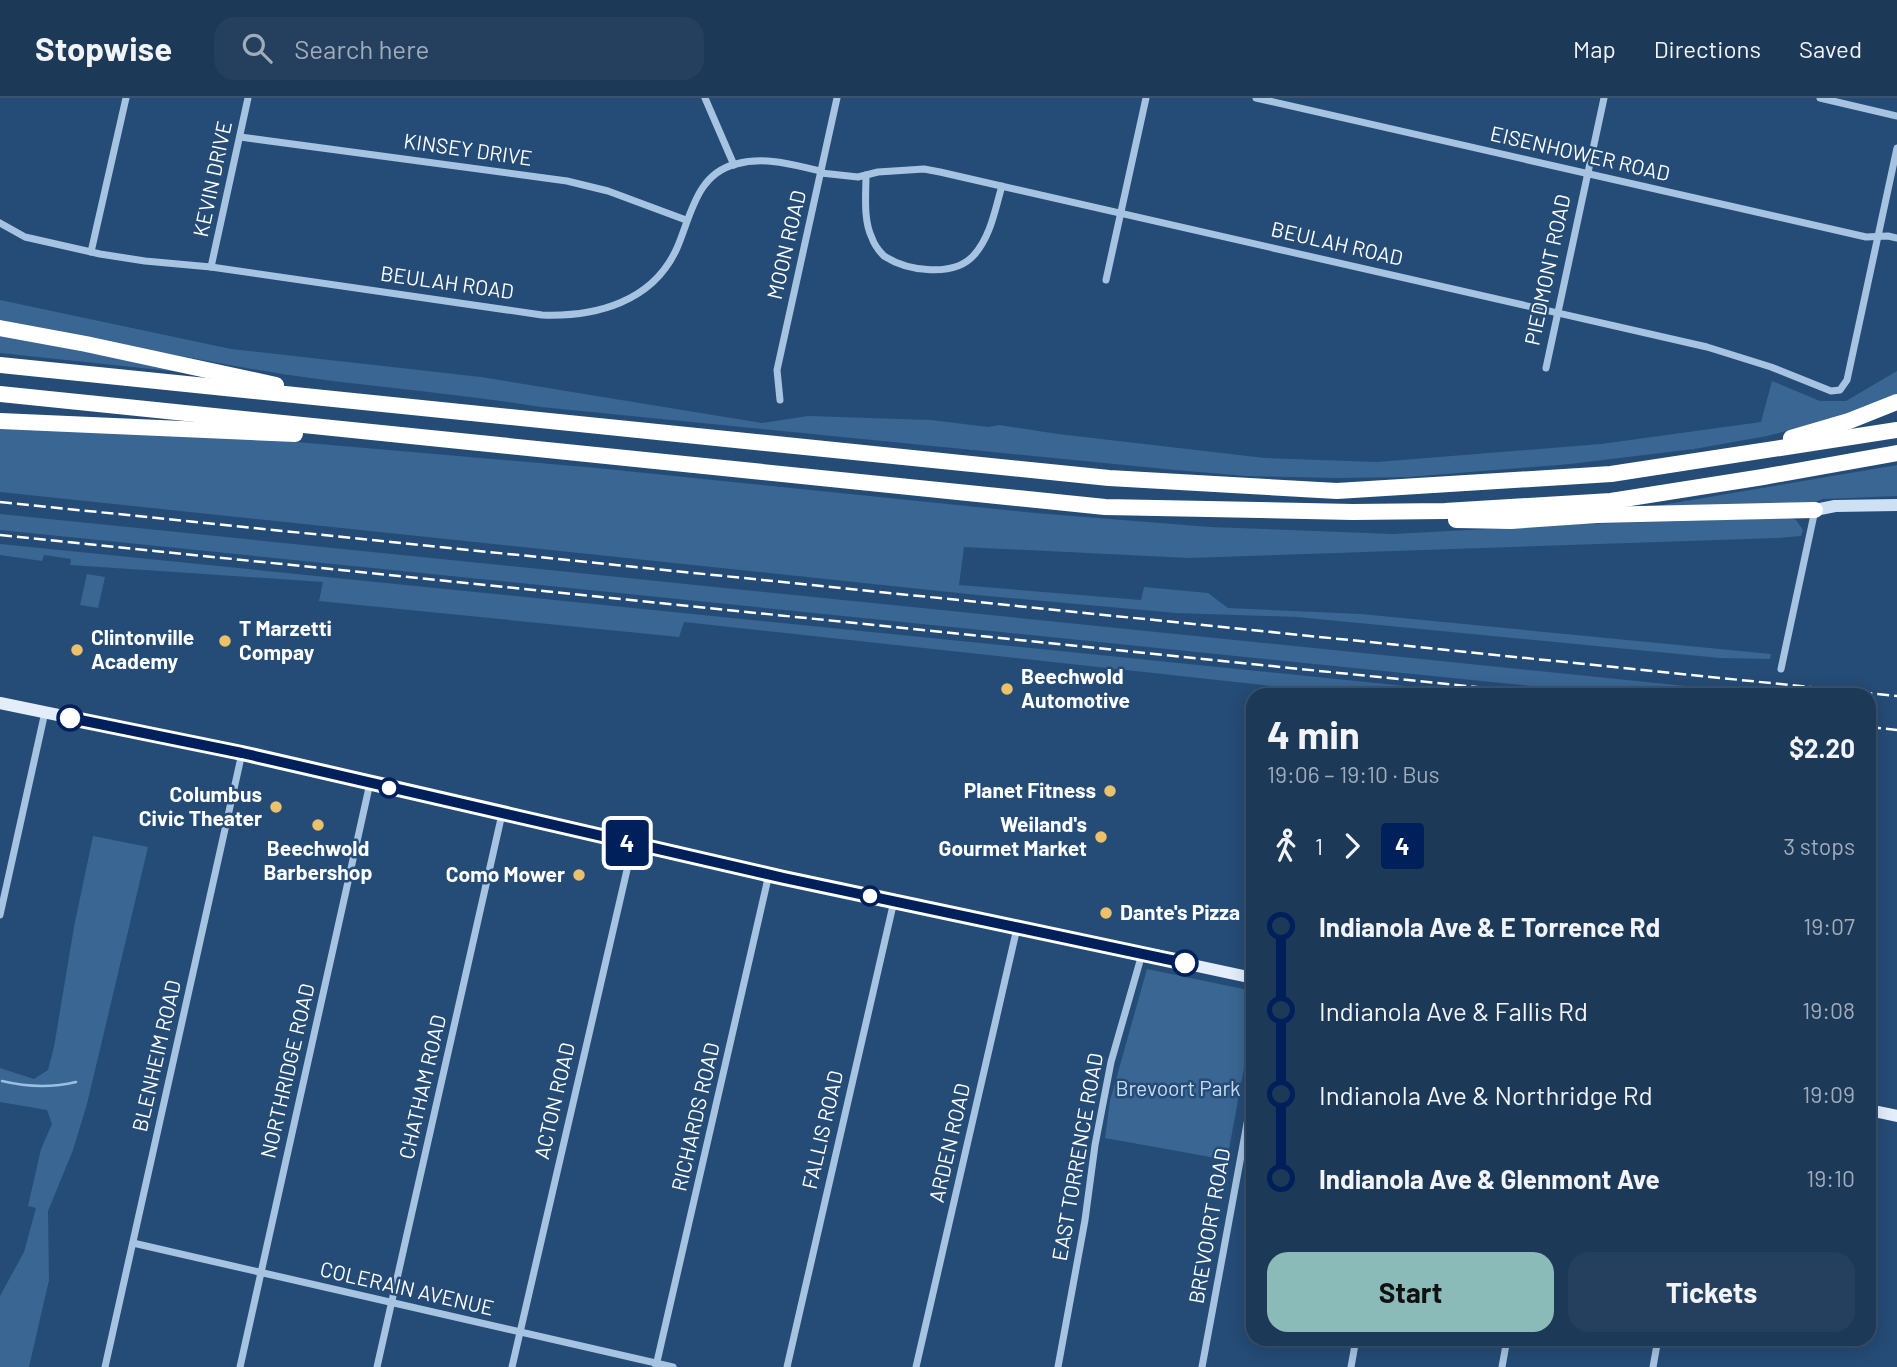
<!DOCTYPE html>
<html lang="en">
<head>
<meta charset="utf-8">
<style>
  body { margin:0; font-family:Barlow,sans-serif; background:#25405e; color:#f1f3f6; height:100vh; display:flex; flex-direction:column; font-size:26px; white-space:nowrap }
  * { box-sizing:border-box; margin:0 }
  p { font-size:23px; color:#a0acba }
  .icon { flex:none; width:38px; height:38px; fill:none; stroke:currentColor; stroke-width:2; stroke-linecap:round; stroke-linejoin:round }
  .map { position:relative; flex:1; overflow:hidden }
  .side { position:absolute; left:1246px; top:590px; width:630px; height:658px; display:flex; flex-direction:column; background:#1c3958; border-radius:21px; box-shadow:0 4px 18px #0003,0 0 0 2px #3a536e }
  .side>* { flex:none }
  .badge { padding:0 14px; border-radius:5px; font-size:24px; line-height:46px }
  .map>.badge { position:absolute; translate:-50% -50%; box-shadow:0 0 0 4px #fff }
  .legs { display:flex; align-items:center; gap:10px; height:77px; padding:0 21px; font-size:23px }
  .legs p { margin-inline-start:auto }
  .overview { display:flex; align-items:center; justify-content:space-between; height:119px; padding:0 21px }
  h1 { font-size:38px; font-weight:700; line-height:52px }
  .action { display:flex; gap:14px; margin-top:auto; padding:14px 21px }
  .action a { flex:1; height:80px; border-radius:21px; background:#8bbbb9; color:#111; font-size:28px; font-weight:700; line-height:80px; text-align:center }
  .action a+a { background:#25405e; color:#f1f3f6 }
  ul { padding:0 21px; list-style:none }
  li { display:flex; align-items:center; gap:24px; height:84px; font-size:26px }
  li i { display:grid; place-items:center; width:10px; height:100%; margin:0 9px; background:currentColor }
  li i::after { content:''; width:18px; height:18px; margin:-9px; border:5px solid; border-radius:50%; background:#1c3958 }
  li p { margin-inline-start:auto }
  li:first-child i { background:linear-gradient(#0000 50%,currentColor 0) }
  li:last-child i { background:linear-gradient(currentColor 50%,#0000 0) }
  header { display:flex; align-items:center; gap:42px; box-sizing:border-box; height:98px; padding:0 35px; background:#1c3958; border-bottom:2px solid #3a536e }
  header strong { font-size:33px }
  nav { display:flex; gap:38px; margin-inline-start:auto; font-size:24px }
  .search { width:490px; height:63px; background:#25405e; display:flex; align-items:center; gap:18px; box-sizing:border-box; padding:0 24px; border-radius:21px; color:#a0acba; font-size:26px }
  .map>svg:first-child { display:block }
</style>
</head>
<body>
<header>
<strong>Stopwise</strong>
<div class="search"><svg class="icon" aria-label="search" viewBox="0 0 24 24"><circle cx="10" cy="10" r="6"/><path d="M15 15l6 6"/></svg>Search here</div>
<nav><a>Map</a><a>Directions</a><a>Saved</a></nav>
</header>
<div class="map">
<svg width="1897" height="1269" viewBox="0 0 1897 1269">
  <rect width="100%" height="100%" fill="#254c76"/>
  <g fill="#396693">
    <path d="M0 202 231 251 481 279 762 325 808 318 931 322 988 329 999 327 1058 336 1265 360 1377 364 1601 346 1761 324 1772 283 1820 303H1846L1897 273V297L1830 322 1767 338 1694 351 1570 366 1408 379 1336 380 1246 378 1175 372 541 309C455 295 368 289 282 276 188 261 94 240 0 222Z"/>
    <path d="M0 236 43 243 189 275 0 255Z"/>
    <path d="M0 331 177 335 273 342 597 370 1035 415 1210 429 1393 436 1581 426 1790 420 1796 422 1803 432 1801 438 1777 440 1189 460 964 449 959 487 1141 502 1144 489 1208 495 1228 510 1361 516 1771 556 1770 561 1720 560 1297 519 1176 515 977 497 0 394Z"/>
    <path d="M1897 367V398L1823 401 1813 405 1656 408Z"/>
    <path d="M0 416 1774 597H1619L0 432Z"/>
    <path d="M0 446 1495 597H1356L684 524 679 539 319 503 323 484 70 467 71 461 44 457 42 463 0 457Z"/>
    <path d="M87 476 105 479 98 510 80 507Z"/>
    <path d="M93 738 148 749 87 1006 73 1052 48 1113 49 1182 29 1269H0V1198L24 1154 36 1110 28 1108 41 1051 52 1026 47 1012 0 1004V970L34 981 48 972 54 949 74 829Z"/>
    <path d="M1147 871 1253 893V921L1227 1062 1105 1040 1110 1003Z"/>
  </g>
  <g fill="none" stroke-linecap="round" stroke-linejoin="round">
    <path stroke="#9abfe3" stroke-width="2.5" d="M2 983C27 989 51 990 76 984"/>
    <g stroke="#a6c4e2" stroke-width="7">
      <path d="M705 0 734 67"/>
      <path d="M1256 0 1866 139 1888 138 1897 140"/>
      <path d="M1820 0 1897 18"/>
      <path d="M240 39 567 83 608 93 686 122"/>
      <path d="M821 75 858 79 878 74 924 71 940 74 1707 249 1771 269 1831 293 1840 292 1847 282 1897 50"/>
      <path d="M866 77C866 96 863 122 872 140 874 146 880 154 884 158 907 173 954 180 974 157 991 138 995 111 1002 88"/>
      <path d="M0 125 25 139 100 156 145 163 211 169 542 217C596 219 653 204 677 150 691 118 696 76 736 66 766 58 793 67 821 73"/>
      <path d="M91 154 126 0"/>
      <path d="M211 169 248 0"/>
      <path d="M1106 182 1146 0"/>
      <path d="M1546 270 1604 0"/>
      <path d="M780 302 777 272 837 0"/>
      <path d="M1781 571 1815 412"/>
      <path d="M0 817 45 614"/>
      <path d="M133 1145 673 1269"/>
      <path d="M656 1268 769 776"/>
      <path d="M105 1269 242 655"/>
      <path d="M240 1269 370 685"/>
      <path d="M377 1269 502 716"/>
      <path d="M512 1269 633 746"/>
      <path d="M787 1269 894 803"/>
      <path d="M916 1269 1017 830"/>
      <path d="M1058 1269 1085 1122 1095 1047 1111 964 1142 856"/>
      <path d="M1202 1269 1253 993"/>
      <path d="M1351 1269 1356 1241"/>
      <path d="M1502 1269 1507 1241"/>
      <path d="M1653 1269 1658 1241"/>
    </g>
    <path stroke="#cee0f3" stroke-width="12" d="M1815 412 1835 408 1897 407"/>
    <g stroke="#e4eefb" stroke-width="12">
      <path d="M0 605 242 655 769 776 1253 880"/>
      <path d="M1869 1012 1897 1018"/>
    </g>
    <g stroke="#fff" stroke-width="16">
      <path d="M0 230 86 246 276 287"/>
      <path d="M0 267 1109 380 1337 393 1611 376 1897 332"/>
      <path d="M0 296 1105 409 1353 414 1445 413 1611 403 1763 379 1897 355"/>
      <path d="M0 323 295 336"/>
      <path d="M1791 340 1849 323 1897 304"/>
      <path d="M1456 422 1511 423 1597 417 1815 412"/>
    </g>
    <g stroke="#fff" stroke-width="2.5" stroke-dasharray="12 5" stroke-linecap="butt">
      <path d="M0 404 1897 598"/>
      <path d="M0 437 1553 597"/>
      <path d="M1869 629 1897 632"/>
    </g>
  </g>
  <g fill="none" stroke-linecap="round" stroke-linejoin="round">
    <defs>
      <path id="line-1" d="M70 620 242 655 784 780 1185 865"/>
    </defs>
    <use href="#line-1" stroke="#fff" stroke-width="16"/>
    <use href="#line-1" stroke="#00205b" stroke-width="10"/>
  </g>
  <g fill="#ebc16b" stroke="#254c76" stroke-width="2.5">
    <circle cx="225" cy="543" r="7"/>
    <circle cx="77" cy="552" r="7"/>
    <circle cx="1007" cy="591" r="7"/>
    <circle cx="1110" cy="693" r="7"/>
    <circle cx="276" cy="709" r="7"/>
    <circle cx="318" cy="727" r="7"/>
    <circle cx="1101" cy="739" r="7"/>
    <circle cx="579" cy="777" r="7"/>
    <circle cx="1106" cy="815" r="7"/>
  </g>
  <g fill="#fff" stroke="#00205b" stroke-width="3.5">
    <circle cx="70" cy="620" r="12"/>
    <circle cx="389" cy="690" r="9"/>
    <circle cx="870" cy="798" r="9"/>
    <circle cx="1185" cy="865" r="12"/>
  </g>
  <g text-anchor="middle" stroke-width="5" stroke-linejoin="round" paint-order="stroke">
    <g font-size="21" fill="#fff" stroke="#254c76">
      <text transform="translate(468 52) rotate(8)" y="7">KINSEY DRIVE</text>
      <text transform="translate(1580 56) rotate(13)" y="7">EISENHOWER ROAD</text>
      <text transform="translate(213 81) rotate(-78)" y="7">KEVIN DRIVE</text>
      <text transform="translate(1337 146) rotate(13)" y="7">BEULAH ROAD</text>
      <text transform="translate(787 147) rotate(-77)" y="7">MOON ROAD</text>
      <text transform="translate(1548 172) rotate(-78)" y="7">PIEDMONT ROAD</text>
      <text transform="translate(447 185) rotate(8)" y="7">BEULAH ROAD</text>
      <text transform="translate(157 958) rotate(-77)" y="7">BLENHEIM ROAD</text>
      <text transform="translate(288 973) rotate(-77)" y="7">NORTHRIDGE ROAD</text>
      <text transform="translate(423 989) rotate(-77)" y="7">CHATHAM ROAD</text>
      <text transform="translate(555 1003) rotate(-77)" y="7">ACTON ROAD</text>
      <text transform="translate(696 1019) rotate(-77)" y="7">RICHARDS ROAD</text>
      <text transform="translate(823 1032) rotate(-77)" y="7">FALLIS ROAD</text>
      <text transform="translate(950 1045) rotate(-77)" y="7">ARDEN ROAD</text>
      <text transform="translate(1078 1059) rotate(-80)" y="7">EAST TORRENCE ROAD</text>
      <text transform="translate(1210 1128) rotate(-80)" y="7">BREVOORT ROAD</text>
      <text transform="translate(407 1191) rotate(13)" y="7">COLERAIN AVENUE</text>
    </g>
    <g font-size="21" font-weight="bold" fill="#fff" stroke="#254c76" text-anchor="start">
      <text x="239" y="538">T Marzetti<tspan x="239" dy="24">Compay</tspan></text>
      <text x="91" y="547">Clintonville<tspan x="91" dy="24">Academy</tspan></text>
      <text x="1021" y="586">Beechwold<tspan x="1021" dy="24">Automotive</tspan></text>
      <text x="1096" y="700" text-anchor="end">Planet Fitness</text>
      <text x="262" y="704" text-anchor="end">Columbus<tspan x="262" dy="24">Civic Theater</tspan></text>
      <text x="1087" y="734" text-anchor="end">Weiland's<tspan x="1087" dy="24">Gourmet Market</tspan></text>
      <text x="318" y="758" text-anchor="middle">Beechwold<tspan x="318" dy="24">Barbershop</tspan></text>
      <text x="565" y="784" text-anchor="end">Como Mower</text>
      <text x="1120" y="822">Dante's Pizza</text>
    </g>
    <g font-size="21" fill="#c8ddf2" stroke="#254c76">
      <text x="1178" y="998">Brevoort Park</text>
    </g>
  </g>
</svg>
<b class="badge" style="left:627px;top:745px;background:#00205b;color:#fff">4</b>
<section class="side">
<div class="overview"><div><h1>4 min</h1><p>19:06 – 19:10 · Bus</p></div><b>$2.20</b></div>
<div class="legs"><svg class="icon" aria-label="walk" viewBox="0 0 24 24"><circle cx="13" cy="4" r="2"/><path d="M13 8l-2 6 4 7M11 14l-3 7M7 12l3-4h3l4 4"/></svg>1<svg class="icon" aria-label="forward" viewBox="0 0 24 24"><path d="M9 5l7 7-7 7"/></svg><b class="badge" style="background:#00205b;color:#fff">4</b><p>3 stops</p></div>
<ul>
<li><i style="color:#00205b"></i><b>Indianola Ave &amp; E Torrence Rd</b><p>19:07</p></li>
<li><i style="color:#00205b"></i><span>Indianola Ave &amp; Fallis Rd</span><p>19:08</p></li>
<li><i style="color:#00205b"></i><span>Indianola Ave &amp; Northridge Rd</span><p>19:09</p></li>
<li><i style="color:#00205b"></i><b>Indianola Ave &amp; Glenmont Ave</b><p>19:10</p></li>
</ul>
<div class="action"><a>Start</a><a>Tickets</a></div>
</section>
</div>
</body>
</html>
